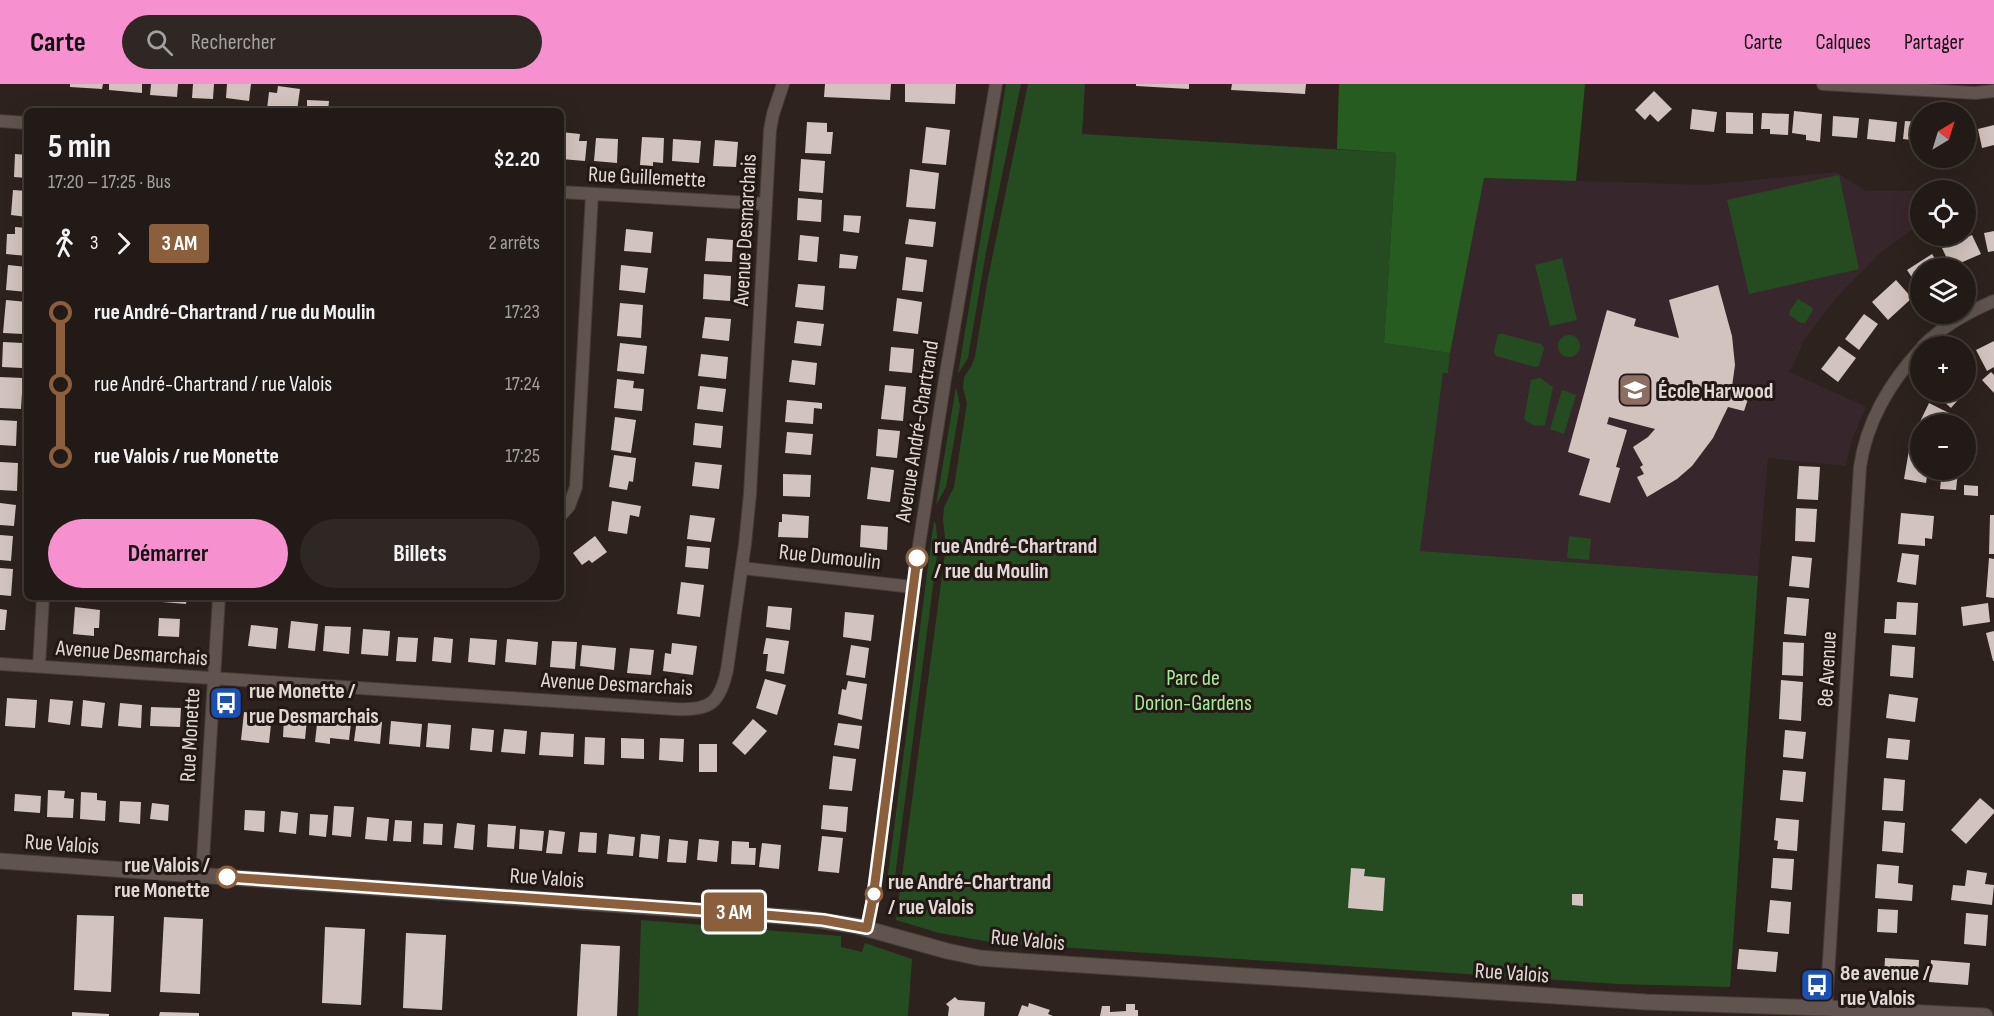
<!DOCTYPE html>
<html lang="fr">
<head>
<meta charset="utf-8">
<style>
  body { margin:0; font-family:"Sofia Sans Condensed",sans-serif; background:#2e2723; color:#f1f3f6; height:100vh; display:flex; flex-direction:column; font-size:22px; white-space:nowrap }
  * { box-sizing:border-box; margin:0 }
  p { font-size:20px; color:#a2a1a1 }
  .icon { flex:none; width:33px; height:33px; fill:none; stroke:currentColor; stroke-width:2; stroke-linecap:round; stroke-linejoin:round }
  .map { position:relative; flex:1; overflow:hidden }
  .sheet { position:absolute; left:24px; top:24px; width:540px; height:492px; display:flex; flex-direction:column; background:#221a16; border-radius:9px; box-shadow:0 6px 24px #0002,0 0 0 2px #3f3835 }
  .sheet>* { flex:none }
  .badge { padding:0 12px; border-radius:4px; font-size:21px; line-height:39px }
  .needle { width:39px; rotate:38deg }
  .controls { position:absolute; left:1910px; top:18px; display:grid; gap:12px }
  .controls a { display:grid; place-items:center; width:66px; height:66px; border-radius:50%; background:#221a16; box-shadow:0 6px 24px #0002,0 0 0 2px #3f3835; font-size:30px }
  .map>.badge { position:absolute; translate:-50% -50%; box-shadow:0 0 0 3px #fff }
  .legs { display:flex; align-items:center; gap:9px; height:66px; padding:0 24px; font-size:20px }
  .legs p { margin-inline-start:auto }
  .overview { display:flex; align-items:center; justify-content:space-between; height:102px; padding:0 24px }
  h1 { font-size:33px; font-weight:700; line-height:45px }
  .action { display:flex; gap:12px; margin-top:auto; padding:12px 24px }
  .action a { flex:1; height:69px; border-radius:36px; background:#f790ce; color:#111; font-size:24px; font-weight:700; line-height:69px; text-align:center }
  .action a+a { background:#2e2723; color:#f1f3f6 }
  ul { padding:0 24px; list-style:none }
  li { display:flex; align-items:center; gap:21px; height:72px; font-size:22px }
  li i { display:grid; place-items:center; width:9px; height:100%; margin:0 8px; background:currentColor }
  li i::after { content:''; width:15px; height:15px; margin:-8px; border:4px solid; border-radius:50%; background:#221a16 }
  li p { margin-inline-start:auto }
  li:first-child i { background:linear-gradient(#0000 50%,currentColor 0) }
  li:last-child i { background:linear-gradient(currentColor 50%,#0000 0) }
  header { display:flex; align-items:center; gap:36px; box-sizing:border-box; height:84px; padding:0 30px; background:#f790ce; color:#111 }
  header strong { font-size:28px }
  nav { display:flex; gap:33px; margin-inline-start:auto; font-size:21px }
  .search { width:420px; height:54px; background:#2e2723; display:flex; align-items:center; gap:15px; box-sizing:border-box; padding:0 21px; border-radius:33px; color:#a2a1a1; font-size:22px }
  .map>svg:first-child { display:block }
</style>
</head>
<body>
<header>
<strong>Carte</strong>
<div class="search"><svg class="icon" aria-label="search" viewBox="0 0 24 24"><circle cx="10" cy="10" r="6"/><path d="M15 15l6 6"/></svg>Rechercher</div>
<nav><a>Carte</a><a>Calques</a><a>Partager</a></nav>
</header>
<div class="map">
<svg width="1994" height="932" viewBox="0 0 1994 932">
  <rect width="100%" height="100%" fill="#2d221d"/>
  <path fill="#38262d" d="M1836 88 1866 107H1920V140L1879 170 1837 213 1804 256 1790 288 1866 323 1852 356 1846 382 1768 374 1758 492 1420 467 1443 289H1448L1450 269 1484 94 1704 101Z"/>
  <g fill="#254c21">
    <path d="M1006 0H1021L986 168 968 274 958 290Z"/>
    <path d="M1028 0H1085L1082 50 1396 69 1384 259 1450 269 1448 289H1443L1420 467 1758 492 1730 903 1618 900 996 859 939 849 896 836 946 462 943 436 944 423 954 403 967 319 963 304 964 293 972 281 975 272 988 194Z"/>
    <path d="M1839 91 1859 185 1749 210 1727 116Z"/>
    <path d="M1562 174 1577 236 1550 242 1535 181Z"/>
    <path d="M1798 215 1813 224 1812 228 1805 239H1801L1789 231 1790 226Z"/>
    <path d="M1498 250H1503L1541 260 1544 264 1539 282 1535 283 1496 272 1494 267Z"/>
    <circle cx="1569" cy="262" r="11"/>
    <path d="M1540 294 1553 303 1545 341C1536 343 1531 341 1524 335L1531 296Z"/>
    <path d="M956 303 960 322 946 403 936 421Z"/>
    <path d="M1562 306 1576 311 1564 350 1550 345Z"/>
    <path d="M934 436 936 441 938 464 893 808 886 806Z"/>
    <path d="M1569 452 1591 455 1589 476 1567 474Z"/>
    <path d="M641 836 841 852V863L862 868 865 859 912 875 908 932H638Z"/>
  </g>
  <path fill="#275c21" d="M1339 0H1585L1576 97 1484 94 1450 269 1384 259 1396 69 1337 65Z"/>
  <g fill="#d3c3be">
    <path d="M70 0H103L102 5 70 3Z"/>
    <path d="M109 0H142V9L109 6Z"/>
    <path d="M151 0H178L177 13 150 11Z"/>
    <path d="M193 0H214L213 15 192 14Z"/>
    <path d="M227 0H251L249 17 226 14Z"/>
    <path d="M825 0H891L890 16 824 13Z"/>
    <path d="M905 0H956L955 20 905 18Z"/>
    <path d="M1136 0H1189V5L1136 2Z"/>
    <path d="M1232 0H1306L1305 10 1231 6Z"/>
    <path d="M278 2 300 5 297 27 267 25 269 8 277 9Z"/>
    <path d="M1654 7 1672 25 1658 38 1650 30 1645 36 1635 26Z"/>
    <path d="M307 16 329 17 328 27H307Z"/>
    <path d="M1692 25 1717 28 1714 48 1690 45Z"/>
    <path d="M1794 27 1822 30 1820 58 1806 56V51L1792 49Z"/>
    <path d="M1726 28 1753 29V50L1726 49Z"/>
    <path d="M1762 29 1789 30 1788 51 1770 50V45H1761Z"/>
    <path d="M1833 32 1859 34 1857 54 1832 52Z"/>
    <path d="M1869 35 1897 38 1895 58 1867 55Z"/>
    <path d="M1905 37 1920 38V57L1903 55Z"/>
    <path d="M807 38 827 39V48H833L831 70 805 69Z"/>
    <path d="M1994 41V61L1982 64 1978 45Z"/>
    <path d="M926 43 950 46 946 81 922 79Z"/>
    <path d="M561 48 580 50 579 57H587L585 77 561 75Z"/>
    <path d="M642 53 664 54 663 79 653 78V82L640 81Z"/>
    <path d="M596 54 618 55 617 79 594 77Z"/>
    <path d="M673 55 701 57 699 79 672 77Z"/>
    <path d="M715 56 738 58 736 83 713 82Z"/>
    <path d="M15 70 27 71V94L14 93Z"/>
    <path d="M801 75 825 77 823 109 799 107Z"/>
    <path d="M910 85 939 89 935 125 906 123Z"/>
    <path d="M13 106 27 107V133L11 131Z"/>
    <path d="M798 114 822 116 821 138 797 136Z"/>
    <path d="M844 131 861 132 859 149 843 147Z"/>
    <path d="M909 135 936 138 933 163 905 160Z"/>
    <path d="M15 143 27 144V172L6 170 7 150H15Z"/>
    <path d="M626 145 653 148 651 169 624 167Z"/>
    <path d="M1994 147V167L1988 168 1984 149Z"/>
    <path d="M800 151 819 153 817 178 798 176Z"/>
    <path d="M1972 151 1981 170 1951 183 1942 164Z"/>
    <path d="M707 154 733 156 732 178 705 177Z"/>
    <path d="M840 170 858 172 856 185 839 184Z"/>
    <path d="M1932 170 1941 184H1920L1919 204 1907 186Z"/>
    <path d="M906 173 927 176 923 208 902 206Z"/>
    <path d="M8 181 27 183V208L6 206Z"/>
    <path d="M621 181 648 184 645 209 619 206Z"/>
    <path d="M704 190 731 192 730 217 703 215Z"/>
    <path d="M1896 196 1912 214 1888 236 1872 218Z"/>
    <path d="M798 200 825 202 823 226 795 223Z"/>
    <path d="M1718 201 1732 252 1735 281 1731 310 1748 315 1744 327 1728 323 1713 354 1692 382 1677 395 1647 413 1637 393 1644 390 1640 383 1643 381 1633 363 1648 353 1655 345 1609 333 1607 340 1627 346 1616 383 1620 384 1610 419 1579 411 1590 375 1568 368 1607 226 1636 235 1634 242 1679 254 1669 216Z"/>
    <path d="M897 214 922 218 918 250 893 247Z"/>
    <path d="M6 216 27 218 24 250 3 249Z"/>
    <path d="M620 219 643 221 641 254 617 252Z"/>
    <path d="M1864 230 1878 240 1859 266 1845 255Z"/>
    <path d="M705 233 731 235 729 257 702 254Z"/>
    <path d="M797 237 824 240 821 262 794 259Z"/>
    <path d="M1994 257V283L1987 287 1976 266Z"/>
    <path d="M3 258 23 259 22 284 2 283Z"/>
    <path d="M620 259 647 262 644 290 617 287Z"/>
    <path d="M1839 262 1856 274 1838 298 1821 285Z"/>
    <path d="M891 263 914 265 912 289 889 287Z"/>
    <path d="M701 270 728 273 726 295 698 292Z"/>
    <path d="M792 276 817 279 815 301 789 298Z"/>
    <path d="M1965 287 1975 296 1951 324 1933 308H1965Z"/>
    <path d="M1991 288 1994 291V309L1982 296Z"/>
    <path d="M0 293 23 294 21 325 0 324Z"/>
    <path d="M617 295 634 297 633 304 644 305 642 327 614 324Z"/>
    <path d="M885 301 906 303 903 337 881 335Z"/>
    <path d="M700 302 726 305 723 328 697 325Z"/>
    <path d="M787 316 822 319V325L814 324 813 340 785 338Z"/>
    <path d="M1929 319 1949 329 1943 340H1920V348L1916 346Z"/>
    <path d="M615 333 636 336 631 369 611 366Z"/>
    <path d="M0 336 17 337 16 362 0 361Z"/>
    <path d="M695 339 723 342 721 364 693 361Z"/>
    <path d="M878 345 900 347 897 374 876 372Z"/>
    <path d="M787 348 813 350 811 371 785 369Z"/>
    <path d="M1909 366 1920 368V386H1928L1926 399 1904 395Z"/>
    <path d="M614 371 636 374 633 398 629 397 627 406 609 403Z"/>
    <path d="M0 378 18 379 17 407 0 406Z"/>
    <path d="M695 378 722 381 719 405 692 402Z"/>
    <path d="M1799 382 1820 383 1818 416 1797 415Z"/>
    <path d="M871 383 894 386 890 418 867 415Z"/>
    <path d="M1942 387 1958 388 1956 406 1940 405Z"/>
    <path d="M783 390 811 391 810 413 783 412Z"/>
    <path d="M1964 401 1978 402V412L1964 411Z"/>
    <path d="M612 417 641 422 639 433 630 431 627 450 608 447Z"/>
    <path d="M0 419 16 421 14 442 0 441Z"/>
    <path d="M1796 424 1817 425 1815 458 1795 457Z"/>
    <path d="M1901 429 1934 432 1932 455 1925 454V462L1898 460Z"/>
    <path d="M782 430 809 432 808 454 778 453 779 438H782Z"/>
    <path d="M690 431 715 434 711 458 687 455Z"/>
    <path d="M1990 431H1994V470H1989Z"/>
    <path d="M861 441 888 443 887 466 860 463Z"/>
    <path d="M0 451 13 452 11 477 0 476Z"/>
    <path d="M595 452 607 468 592 479 589 476 582 481 573 469Z"/>
    <path d="M687 462 710 464 708 485 685 483Z"/>
    <path d="M1902 469 1919 471 1916 501 1897 498Z"/>
    <path d="M1792 472 1812 474 1809 504 1789 502Z"/>
    <path d="M1989 474 1994 475V514L1986 513Z"/>
    <path d="M0 484 13 485 11 512 0 511Z"/>
    <path d="M681 498 704 501 700 533 677 530Z"/>
    <path d="M163 513H187L186 520 162 518Z"/>
    <path d="M1787 513 1809 515 1806 552 1784 550Z"/>
    <path d="M1897 518 1918 519 1916 551 1884 549 1885 535H1896Z"/>
    <path d="M1988 519 1990 538 1963 542 1961 523Z"/>
    <path d="M768 522 792 524 790 546 766 543Z"/>
    <path d="M75 523 100 526 99 544H94V552L73 550Z"/>
    <path d="M0 525 7 526 5 546H0Z"/>
    <path d="M845 528 874 531 871 557 843 553Z"/>
    <path d="M159 534 180 535 179 553 158 552Z"/>
    <path d="M291 537 318 540 315 567 288 564Z"/>
    <path d="M251 541 278 544 276 565 248 562Z"/>
    <path d="M325 542 351 543 349 570 323 567Z"/>
    <path d="M363 545 390 547 388 572 361 570Z"/>
    <path d="M1994 547V577H1993L1986 549Z"/>
    <path d="M398 553 418 554 416 578 396 577Z"/>
    <path d="M434 553 453 555 451 579 432 577Z"/>
    <path d="M470 554 497 556 495 581 468 578Z"/>
    <path d="M766 554 789 557 784 590 766 587 768 570H763Z"/>
    <path d="M507 555 538 558 536 581 505 578Z"/>
    <path d="M552 557 577 558 575 585 550 583Z"/>
    <path d="M1783 558 1804 559 1803 592 1782 591Z"/>
    <path d="M672 559 697 562 693 591 663 587 665 569 671 570Z"/>
    <path d="M582 561 616 564 614 586 580 582Z"/>
    <path d="M851 561 869 564 865 594 846 591Z"/>
    <path d="M1892 561 1915 563 1913 594 1890 592Z"/>
    <path d="M630 564 654 566 651 591 627 589Z"/>
    <path d="M765 595 786 601 777 631 756 624Z"/>
    <path d="M1781 596 1803 598 1801 637 1779 635Z"/>
    <path d="M848 597 867 600 862 636 838 630 842 605 846 606Z"/>
    <path d="M1889 610 1918 614 1915 638 1886 634Z"/>
    <path d="M7 614 37 616 35 644 5 642Z"/>
    <path d="M50 615 73 617 70 641 48 638Z"/>
    <path d="M83 616 105 619 102 644 81 642Z"/>
    <path d="M120 619 142 621 141 644 118 642Z"/>
    <path d="M151 623 181 624 180 643 150 642Z"/>
    <path d="M244 628 272 631 269 659 241 656Z"/>
    <path d="M318 631 341 634V638L351 639 349 656 330 654V660L315 658Z"/>
    <path d="M284 634 307 635 305 655 283 653Z"/>
    <path d="M357 635 382 638 380 660 354 657Z"/>
    <path d="M753 635 767 647 745 671 732 659Z"/>
    <path d="M391 637 422 640 420 663 389 660Z"/>
    <path d="M428 639 451 641 449 665 426 663Z"/>
    <path d="M838 639 862 642 859 665 834 661Z"/>
    <path d="M472 644 494 646 492 668 470 666Z"/>
    <path d="M504 645 527 647 525 670 501 668Z"/>
    <path d="M1785 646 1806 648 1803 675 1783 673Z"/>
    <path d="M541 648 574 650 573 673 539 671Z"/>
    <path d="M585 653 605 654 604 681 584 680Z"/>
    <path d="M621 654 644 655V675L621 674Z"/>
    <path d="M660 654 684 655 683 678 659 676Z"/>
    <path d="M1888 654 1910 656 1908 676 1886 674Z"/>
    <rect x="699" y="660" width="18" height="28"/>
    <path d="M833 672 856 675 852 707 829 705Z"/>
    <path d="M1783 686 1806 688 1803 718 1780 716Z"/>
    <path d="M1884 694 1905 696 1903 727 1882 726Z"/>
    <path d="M48 706 65 707 64 714 74 715 73 734 47 733Z"/>
    <path d="M81 708 97 709V716L106 717 105 737 80 735Z"/>
    <path d="M15 710 41 712 40 729 14 727Z"/>
    <path d="M1980 714 1994 726V729L1966 760 1951 746Z"/>
    <path d="M120 717 141 718 140 740 119 738Z"/>
    <path d="M152 719 169 721 168 737 150 735Z"/>
    <path d="M823 721 848 723 846 748 821 745Z"/>
    <path d="M334 722 354 723 351 753 332 751Z"/>
    <path d="M245 726 265 727 264 748 244 746Z"/>
    <path d="M281 727 298 729 296 750 279 748Z"/>
    <path d="M310 730 328 731 326 753 309 751Z"/>
    <path d="M367 733 389 735 387 757 365 755Z"/>
    <path d="M1776 734 1799 736 1797 767 1777 765 1778 757 1774 756Z"/>
    <path d="M395 736 412 737 411 758 393 757Z"/>
    <path d="M1884 737 1905 739 1903 769 1882 767Z"/>
    <path d="M424 739 443 740 442 761 423 760Z"/>
    <path d="M457 739 475 741 473 766 454 764Z"/>
    <path d="M488 740 516 742 514 765 487 763Z"/>
    <path d="M520 745 544 747 542 767 519 765Z"/>
    <path d="M549 746 565 748 562 770 546 769Z"/>
    <path d="M580 748 597 749 596 769 578 768Z"/>
    <path d="M609 750 635 753 633 772 607 770Z"/>
    <path d="M641 750 660 752 658 775 639 773Z"/>
    <path d="M822 752 843 754 839 789 818 787Z"/>
    <path d="M669 755 688 757 686 779 667 778Z"/>
    <path d="M699 755 719 757 717 778 697 776Z"/>
    <path d="M732 757 749 758V764H756L755 781 731 780Z"/>
    <path d="M762 759 781 761 779 785 759 783Z"/>
    <path d="M1773 774 1794 775 1792 806 1771 804Z"/>
    <path d="M1877 780 1899 782 1898 799 1913 801 1912 817 1875 814Z"/>
    <path d="M1351 784 1365 785 1364 792 1385 794 1383 827 1348 824Z"/>
    <path d="M1967 786 1987 789 1985 800 1994 801 1992 821 1951 816 1953 801 1965 802Z"/>
    <path d="M1572 810H1583V822L1572 821Z"/>
    <path d="M1770 816 1791 818 1789 850 1767 848Z"/>
    <path d="M1878 825 1898 826 1897 849 1877 848Z"/>
    <path d="M1966 829 1988 831 1986 862 1964 860Z"/>
    <path d="M77 831 114 832 111 908 74 906Z"/>
    <path d="M164 833 203 835 200 910 160 908Z"/>
    <path d="M325 843 365 845 361 921 322 919Z"/>
    <path d="M406 849 446 851 442 926 403 924Z"/>
    <path d="M581 860 620 862 617 932H577Z"/>
    <path d="M1739 865 1778 868 1776 888 1737 885Z"/>
    <path d="M1885 874 1919 876 1918 896 1884 894Z"/>
    <path d="M1931 876 1970 879 1968 901 1929 898Z"/>
    <path d="M955 913 958 916 985 918 984 932H948L949 923 946 920Z"/>
    <path d="M1029 919 1050 926 1048 930 1053 932H1018L1022 921 1028 923Z"/>
    <path d="M1126 920H1135V926H1138V932H1100L1102 922H1110V928L1126 927Z"/>
    <path d="M72 928 109 930V932H72Z"/>
    <path d="M160 928 199 929V932H159Z"/>
  </g>
  <g fill="none" stroke-linecap="round" stroke-linejoin="round">
    <defs>
      <g id="street">
        <path d="M1823 0 1975 9 1994 7"/>
        <path d="M0 37 27 39"/>
        <path d="M561 108 766 120"/>
        <path d="M1923 262C1943 242 1968 228 1994 217"/>
        <path d="M561 431 569 422 576 403 592 110"/>
        <path d="M742 484 913 503"/>
        <path d="M0 580 675 625C710 627 720 619 727 586L745 460 750 410 770 46 773 30 783 0"/>
        <path d="M39 582 43 513"/>
        <path d="M202 792 219 513"/>
        <path d="M867 844 873 814 917 474 945 295 996 0"/>
        <path d="M1826 924 1860 383C1866 339 1890 298 1920 266"/>
      </g>
      <path id="secondary" d="M0 777 803 834 857 842 947 867 980 874 1006 876 1646 918 1826 924 1985 932"/>
    </defs>
    <use href="#street" stroke="#463c39" stroke-width="14"/>
    <use href="#secondary" stroke="#463c39" stroke-width="17"/>
    <use href="#street" stroke="#61544f" stroke-width="12"/>
    <use href="#secondary" stroke="#61544f" stroke-width="15"/>
  </g>
  <g fill="none" stroke-linecap="round" stroke-linejoin="round">
    <defs>
      <path id="line-1" d="M227 793 730 828 823 836 867 844 873 814 917 474"/>
    </defs>
    <use href="#line-1" stroke="#fff" stroke-width="14"/>
    <use href="#line-1" stroke="#8b5e3c" stroke-width="9"/>
  </g>
  <defs>
    <symbol id="school-square" viewBox="-11 -11 22 22"><rect x="-9" y="-9" width="18" height="18" rx="4" fill="#8d6e63" stroke="#231814"/><path d="M0-5L7-2L0 1L-7-2ZM-4 1L0 2.5L4 1V4Q0 6-4 4Z" fill="#fff"/></symbol>
    <symbol id="bus-square" viewBox="-11 -11 22 22"><rect x="-9" y="-9" width="18" height="18" rx="4" fill="#1a4fb4" stroke="#231814"/><path d="M-5-6H5V4H4V6H2V4H-2V6H-4V4H-5ZM-3.5-4V0h7V-4ZM-3.5 1.2v1.5H-2V1.2ZM2 1.2v1.5H3.5V1.2Z" fill="#fff"/></symbol>
  </defs>
  <g fill-rule="evenodd">
    <use href="#school-square" x="1616" y="287" width="38" height="38"/>
    <use href="#bus-square" x="207" y="600" width="38" height="38"/>
    <use href="#bus-square" x="1798" y="882" width="38" height="38"/>
  </g>
  <g fill="#fff" stroke="#8b5e3c" stroke-width="3">
    <circle cx="917" cy="474" r="10"/>
    <circle cx="227" cy="793" r="10"/>
    <circle cx="874" cy="810" r="8"/>
  </g>
  <g text-anchor="middle" stroke-width="6" stroke-linejoin="round" paint-order="stroke">
    <g font-size="22" fill="#e1d9d6" stroke="#231814">
      <text transform="translate(647 92) rotate(3)" y="8">Rue Guillemette</text>
      <text transform="translate(744 146) rotate(-87)" y="8">Avenue Desmarchais</text>
      <text transform="translate(916 347) rotate(-81)" y="8">Avenue André-Chartrand</text>
      <text transform="translate(830 472) rotate(6)" y="8">Rue Dumoulin</text>
      <text transform="translate(132 568) rotate(4)" y="8">Avenue Desmarchais</text>
      <text transform="translate(1826 585) rotate(-87)" y="8">8e Avenue</text>
      <text transform="translate(617 599) rotate(3)" y="8">Avenue Desmarchais</text>
      <text transform="translate(189 651) rotate(-87)" y="8">Rue Monette</text>
      <text transform="translate(62 759) rotate(4)" y="8">Rue Valois</text>
      <text transform="translate(547 793) rotate(4)" y="8">Rue Valois</text>
      <text transform="translate(1028 855) rotate(5)" y="8">Rue Valois</text>
      <text transform="translate(1512 888) rotate(4)" y="8">Rue Valois</text>
    </g>
    <g font-size="22" font-weight="bold" fill="#e1d9d6" stroke="#231814" text-anchor="start">
      <text x="1658" y="314">École Harwood</text>
      <text x="249" y="614">rue Monette /<tspan x="249" dy="25">rue Desmarchais</tspan></text>
      <text x="1840" y="896">8e avenue /<tspan x="1840" dy="25">rue Valois</tspan></text>
    </g>
    <g font-size="22" font-weight="bold" fill="#e1d9d6" stroke="#231814" text-anchor="start">
      <text x="934" y="469">rue André-Chartrand<tspan x="934" dy="25">/ rue du Moulin</tspan></text>
      <text x="210" y="788" text-anchor="end">rue Valois /<tspan x="210" dy="25">rue Monette</tspan></text>
      <text x="888" y="805">rue André-Chartrand<tspan x="888" dy="25">/ rue Valois</tspan></text>
    </g>
    <g font-size="22" fill="#a2ee99" stroke="#231814">
      <text x="1193" y="601">Parc de<tspan x="1193" dy="25">Dorion-Gardens</tspan></text>
    </g>
  </g>
</svg>
<div class="controls">
<a><svg class="needle" viewBox="-14 -14 28 28"><path d="M0-13l5 13h-10z" fill="#e53935"/><path d="M0 13l5-13h-10z" fill="#a2a1a1"/></svg></a>
<a><svg class="icon" aria-label="locate" viewBox="0 0 24 24"><circle cx="12" cy="12" r="6"/><path d="M12 2v4M12 18v4M2 12h4M18 12h4"/></svg></a>
<a><svg class="icon" aria-label="layers" viewBox="0 0 24 24"><path d="M12 4l9 5-9 5-9-5zM3 14l9 5 9-5"/></svg></a>
<a>+</a>
<a>−</a>
</div>
<b class="badge" style="left:734px;top:828px;background:#8b5e3c;color:#fff">3 AM</b>
<section class="sheet">
<div class="overview"><div><h1>5 min</h1><p>17:20 – 17:25 · Bus</p></div><b>$2.20</b></div>
<div class="legs"><svg class="icon" aria-label="walk" viewBox="0 0 24 24"><circle cx="13" cy="4" r="2"/><path d="M13 8l-2 6 4 7M11 14l-3 7M7 12l3-4h3l4 4"/></svg>3<svg class="icon" aria-label="forward" viewBox="0 0 24 24"><path d="M9 5l7 7-7 7"/></svg><b class="badge" style="background:#8b5e3c;color:#fff">3 AM</b><p>2 arrêts</p></div>
<ul>
<li><i style="color:#8b5e3c"></i><b>rue André-Chartrand / rue du Moulin</b><p>17:23</p></li>
<li><i style="color:#8b5e3c"></i><span>rue André-Chartrand / rue Valois</span><p>17:24</p></li>
<li><i style="color:#8b5e3c"></i><b>rue Valois / rue Monette</b><p>17:25</p></li>
</ul>
<div class="action"><a>Démarrer</a><a>Billets</a></div>
</section>
</div>
</body>
</html>
